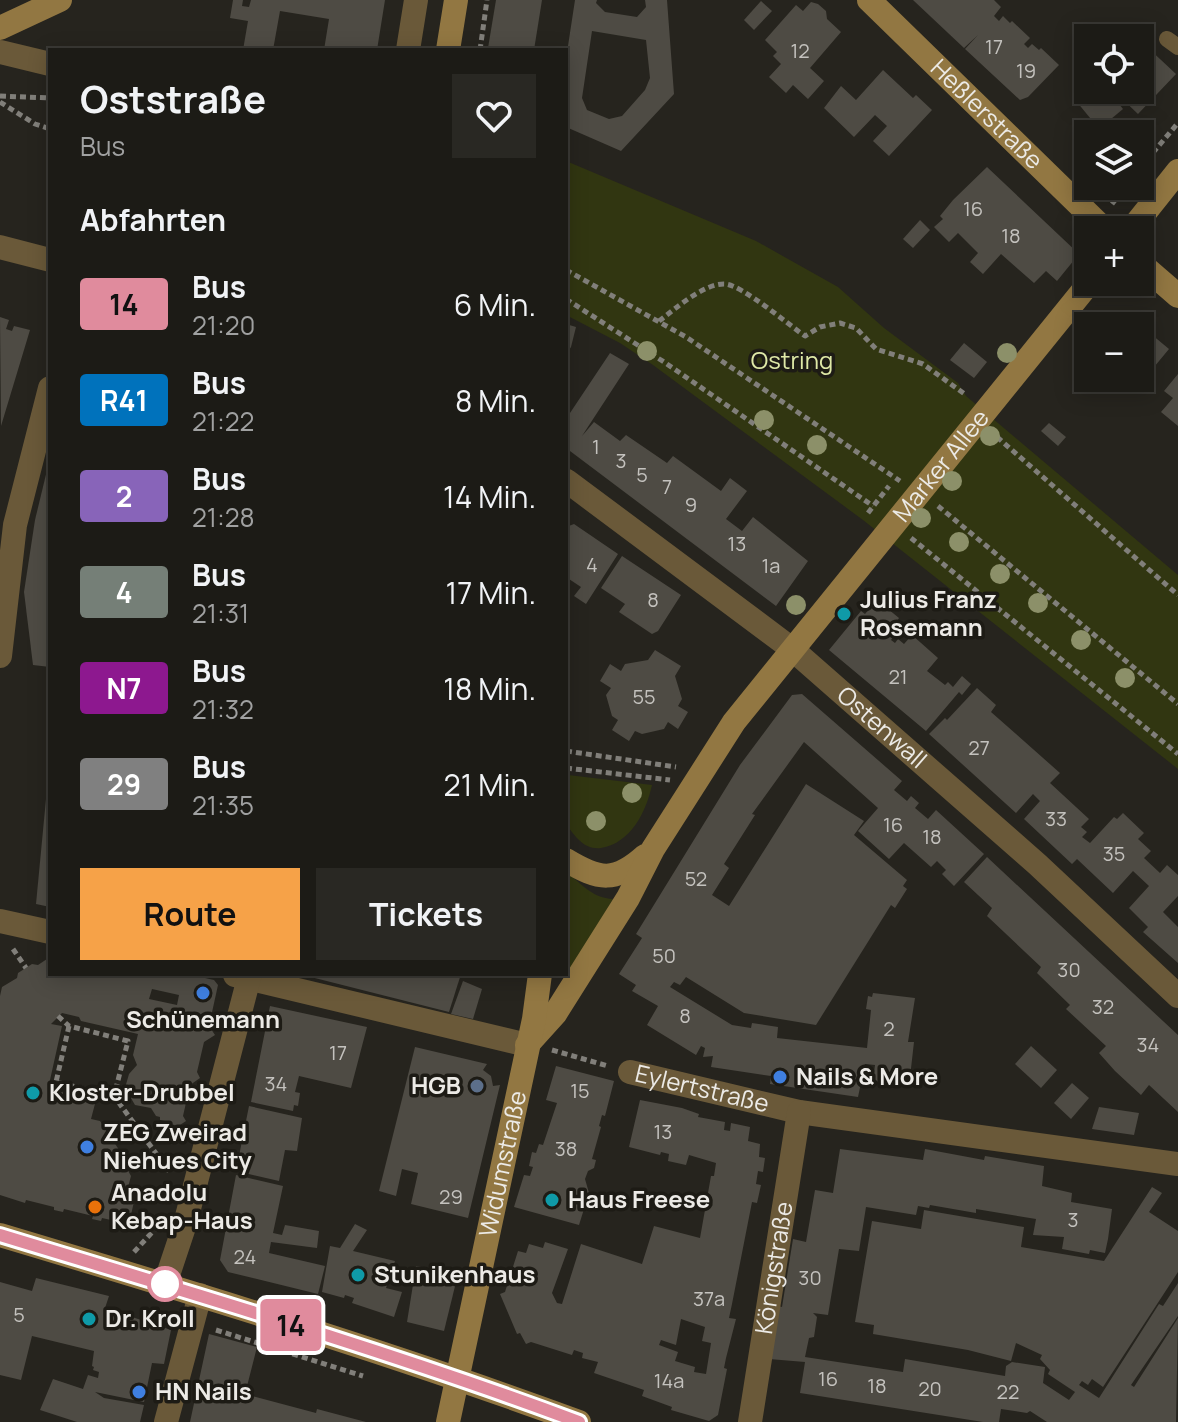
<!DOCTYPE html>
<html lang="de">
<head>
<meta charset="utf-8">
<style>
  body { margin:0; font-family:Manrope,sans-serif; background:#292823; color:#f1f3f6; height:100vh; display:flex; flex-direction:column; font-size:30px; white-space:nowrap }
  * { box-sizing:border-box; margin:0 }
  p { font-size:26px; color:#a0a1a1 }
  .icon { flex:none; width:44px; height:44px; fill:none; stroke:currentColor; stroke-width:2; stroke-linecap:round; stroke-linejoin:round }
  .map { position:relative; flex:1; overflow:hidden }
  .panel { position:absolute; left:48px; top:48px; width:520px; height:928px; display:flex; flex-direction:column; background:#1c1b16; border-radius:0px; box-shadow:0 4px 20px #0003,0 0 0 2px #3a3935 }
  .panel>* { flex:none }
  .badge { padding:0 16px; border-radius:6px; font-size:28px; line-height:52px }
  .fabs { position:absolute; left:1074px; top:24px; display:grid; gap:16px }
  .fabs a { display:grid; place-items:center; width:80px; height:80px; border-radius:0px; background:#1c1b16; box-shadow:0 4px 20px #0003,0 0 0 2px #3a3935; font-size:40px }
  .map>.badge { position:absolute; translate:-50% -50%; box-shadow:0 0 0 4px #fff }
  h2 { padding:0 32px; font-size:30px; line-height:72px }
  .round { display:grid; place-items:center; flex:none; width:84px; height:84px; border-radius:0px; background:#292823 }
  .overview { display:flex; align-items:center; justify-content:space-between; height:136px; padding:0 32px }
  h1 { font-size:38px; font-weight:700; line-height:60px }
  .primary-button { display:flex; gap:16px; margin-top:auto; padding:16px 32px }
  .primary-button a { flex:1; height:92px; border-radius:0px; background:#f6a248; color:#111; font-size:32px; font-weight:700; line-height:92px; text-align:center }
  .primary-button a+a { background:#292823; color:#f1f3f6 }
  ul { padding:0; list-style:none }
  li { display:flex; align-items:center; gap:24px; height:96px; padding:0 32px }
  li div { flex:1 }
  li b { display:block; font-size:30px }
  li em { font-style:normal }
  li .badge { min-width:88px; font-weight:700; text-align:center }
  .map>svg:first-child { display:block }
</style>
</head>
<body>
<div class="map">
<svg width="1178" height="1422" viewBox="0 0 1178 1422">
  <rect width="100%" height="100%" fill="#26241e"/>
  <g fill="#313611">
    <path d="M566 161 756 241 838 287 884 328 958 383 966 396 1178 575V769L863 520 653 365 620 343 566 315Z"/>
    <path d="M568 775 652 785C646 812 631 843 601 848 592 849 585 846 579 840 573 834 567 827 566 819 564 805 567 789 568 775Z"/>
    <path d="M567 872C582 885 593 898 613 899L569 974 561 977V974H566Z"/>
  </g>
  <g fill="#4e4b44" fill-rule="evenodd">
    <path d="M233 0H243L242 6 249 7 251 0H385L377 50H324L329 19 280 11 273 50H243L248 21 230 18Z"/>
    <path d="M496 0H542L534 50 488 48Z"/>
    <path d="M575 0H597L596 3 605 12 637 17 646 7 645 0H667L674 94 621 151 566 127V59ZM592 31 646 40 650 78 645 90 622 116 609 119 587 110 582 98Z"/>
    <path d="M913 0H994L1001 7 994 16 999 21 1003 16 1010 23 1012 21 1030 38 1024 44 1028 48 1032 44 1039 50 1041 48 1059 65 1028 97 1020 100 965 49 978 35 964 48Z"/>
    <path d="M761 1 772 11 754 30 744 20Z"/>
    <path d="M811 2 818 4 826 11 827 19 841 32 810 68 824 81 808 99 793 85 786 93 769 77 781 64 773 56 777 52 765 40 796 5 803 11Z"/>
    <path d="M1145 45 1176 74 1138 114 1113 90H1140V50Z"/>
    <path d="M883 70 913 98 916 95 932 110 889 156 873 141 887 126 875 115 854 137 824 108 841 86 856 100Z"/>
    <path d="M1091 90H1108L1123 109 1099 129 1077 102Z"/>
    <path d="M987 167 1079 254 1057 281 1046 271 1034 283 1001 254 983 274 970 262 978 253 958 233 949 242 934 227 943 219 940 216 953 200Z"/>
    <path d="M920 220 930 230 913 248 903 239Z"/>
    <path d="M0 317 9 320 6 329 12 331 14 326 30 330 1 426Z"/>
    <path d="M1133 319 1169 349 1135 390 1129 385 1121 388 1115 381V378H1140V326H1127Z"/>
    <path d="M566 324 576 327 571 347 566 355Z"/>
    <path d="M964 343 987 362 974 378 950 360Z"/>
    <path d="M610 353 629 364 582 436 594 422 620 441 626 435 667 463 673 456 721 491 730 478 747 491 726 519 742 531 753 517 808 561 776 606 566 448V419Z"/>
    <path d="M1178 374V426L1161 412 1173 398 1164 391Z"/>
    <path d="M1049 423 1066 437 1058 446 1041 431Z"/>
    <path d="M49 462H50V667L33 665 24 592 35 520Z"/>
    <path d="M574 524 618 554 586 604 574 596 581 587 566 577V527Z"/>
    <path d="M622 556 681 595 658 631 652 634 619 612 625 604 601 588Z"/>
    <path d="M877 600 899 618 889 634 893 637 891 640 895 643 898 639 904 644 912 635 938 658 927 671 945 685 948 682 953 687 962 676 971 684 962 695 959 692 926 731 829 650 861 611 865 614Z"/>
    <path d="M655 650 681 666 675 676 682 699 678 706 688 712 678 729 668 722 664 729 642 734 635 731 629 741 612 730 618 720 612 716 606 695 611 688 600 681 610 664 621 671 625 664 648 660Z"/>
    <path d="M977 688 996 705 991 712 1060 773 1050 783 1089 819 1081 827 1087 832 1082 837 1090 843 1114 817 1117 819 1123 813 1144 833 1138 839 1151 851 1144 858 1160 873 1167 865 1178 875V896L1163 912 1178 927V963L1143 932 1148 927 1129 908 1149 886 1133 871 1113 893 1077 859 1072 864 1024 819 1040 801 1033 794 1016 813 929 734 945 718 947 720Z"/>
    <path d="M802 694 902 781 894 790 907 801 911 796 919 803 915 808 928 819 936 810 984 854 954 886 942 874 946 870 937 861 931 867 904 843 889 859 858 831 878 808 804 742 752 814 755 815 724 864 729 868 712 895 729 906 806 784 864 821 854 835 907 880 903 886 907 889 895 908 891 905 816 1025 744 1013 686 977 680 985 674 982 670 987 732 1025 751 1028 752 1023 778 1027 777 1038 867 1048 871 1010 866 1009 868 996 872 997 873 993 915 998 908 1042H914L909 1086 873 1081 875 1065 865 1064 858 1097 770 1084 771 1076 711 1067 713 1056 703 1057 705 1048 701 1046 696 1055 647 1025 658 1006 632 991 636 985 619 974 642 938 636 934 740 765 792 695Z"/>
    <path d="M48 778H50V907L36 904Z"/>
    <path d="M987 857 1178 1035V1112L1149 1085 1141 1095 1115 1071 1099 1053 1106 1046 1066 1009 1070 1005 1037 973 1041 967 987 916 992 908 964 882Z"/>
    <path d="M50 957V974H187L214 980 218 985 209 1026 215 1035 204 1042 197 1072 200 1078 190 1085 183 1116 186 1121 174 1129 170 1122 160 1120V1117L156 1116 151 1108 135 1105 125 1088 129 1074 137 1065 133 1055 138 1034 81 1021 79 1017 62 1013 51 1024 62 1026 48 1089 96 1100 91 1119 100 1121 106 1130 127 1162 126 1167 131 1176 126 1195 135 1197 129 1224 102 1218 101 1221 92 1219 93 1216 64 1209 63 1212 54 1210V1207L26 1200 25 1203 0 1195V996L2 987 17 978 18 973 32 964 38 965ZM152 989 179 995 177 1005 149 999Z"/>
    <path d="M299 974H461L449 1012Z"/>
    <path d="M463 981 482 989 473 1019 451 1014Z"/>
    <path d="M270 1006 367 1027 351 1088 299 1076 295 1092 300 1093 298 1106 294 1105 293 1111 251 1102Z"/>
    <path d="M1031 1046 1057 1070 1041 1088 1015 1064Z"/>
    <path d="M415 1047 487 1064 483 1070 491 1076 493 1086 500 1085 468 1218 411 1204 418 1173 402 1169 396 1196 379 1191Z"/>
    <path d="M556 1066 614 1081 605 1116 602 1115 599 1126 601 1127 592 1159 596 1160 594 1168 588 1171 585 1179 589 1193 579 1225 514 1207 524 1175 530 1176 533 1167 529 1166 532 1152 536 1153 539 1144 543 1145 557 1103 546 1100Z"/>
    <path d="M1072 1083 1089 1098 1071 1119 1054 1103Z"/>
    <path d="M640 1100 682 1108 699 1114 698 1117 725 1122 724 1130 730 1131 731 1123 750 1127 748 1141 760 1144 759 1157 765 1158 763 1172 758 1171 756 1184 761 1185 757 1203 752 1202 732 1304 729 1318 736 1319 726 1358 724 1368 727 1369 718 1415 709 1421 671 1410 672 1407 642 1396 644 1390 594 1373 598 1362 582 1358 583 1353 574 1350 572 1355 531 1342 526 1344 520 1333 517 1334 500 1294 505 1292 518 1251 526 1253 529 1244 543 1248 545 1242 568 1249 552 1293 557 1303 562 1304 581 1244 642 1264 654 1226 700 1238 711 1176H714L716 1163 689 1155 686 1165 668 1161 669 1154 661 1152 660 1155 629 1147ZM681 1319 705 1327 702 1341 711 1343 706 1374 694 1372 695 1367 675 1361 678 1352 659 1345 661 1340 676 1345Z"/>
    <path d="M249 1106 302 1118 297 1151 285 1150 279 1181 236 1171Z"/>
    <path d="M1099 1107 1139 1113 1134 1135 1092 1129Z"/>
    <path d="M840 1149 923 1160 925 1149 984 1160 985 1156 1044 1166 1042 1186 1072 1193 1071 1202 1112 1209 1108 1239 1105 1253 1090 1250 1089 1254 1062 1249 1064 1237 1033 1235 1036 1219 976 1209V1213L930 1205 929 1208 918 1206 916 1215 866 1207 859 1251 839 1249 828 1315 813 1313 817 1317 814 1337 809 1338 805 1357 903 1372 905 1359 1005 1376 1006 1366 1012 1362 1045 1367 1043 1383 1069 1400 1075 1392 1048 1374 1050 1370 1040 1359 1042 1355 1016 1343 1011 1361 968 1350 873 1334 874 1325 855 1322 872 1221 921 1229 924 1210 1024 1227 1021 1247 1104 1261 1152 1187 1162 1193 1149 1212 1178 1231V1272L1103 1387 1092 1379 1088 1385 1082 1381 1079 1385 1099 1398 1159 1304 1163 1306 1178 1283V1316L1131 1385 1134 1387 1178 1318 1176 1422H1047L1030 1411 1027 1413 1001 1409 999 1422H983L800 1393 805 1362 769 1359 778 1306 782 1307 793 1239 806 1242 815 1190 833 1193Z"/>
    <path d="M236 1175 283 1186 273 1233 282 1235 285 1225 319 1231 317 1248 271 1242 269 1253 325 1266 318 1294 228 1272 220 1260Z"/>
    <path d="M355 1224 367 1230 353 1251 395 1261 386 1288 402 1292 394 1317 352 1303 354 1298 345 1295 344 1298 322 1292 330 1246 340 1248Z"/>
    <path d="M416 1266 458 1274 444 1331 407 1322Z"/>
    <path d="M36 1278 109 1296 105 1308 171 1330 164 1364 152 1363 144 1402 95 1392 104 1398 144 1405 140 1422H77L40 1410 53 1379 83 1389 88 1375 98 1378 99 1372 93 1370 94 1367 92 1366 94 1351 32 1336 21 1380 0 1375V1282L32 1291Z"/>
    <path d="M209 1334 257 1347 245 1394 316 1413 317 1409 366 1422H190Z"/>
  </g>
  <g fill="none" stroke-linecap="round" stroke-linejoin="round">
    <g stroke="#817f7a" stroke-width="5" stroke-dasharray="6 4" stroke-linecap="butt">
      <path d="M480 50 487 0"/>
      <path d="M0 96 50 98"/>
      <path d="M0 102 35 124 50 129"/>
      <path d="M1140 168 1178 123"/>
      <path d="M1112 204 1126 186"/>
      <path d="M566 270 686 337 900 481"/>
      <path d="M566 299 664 362 873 506"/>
      <path d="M659 321C675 309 704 283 725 284 742 285 789 325 805 336L820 327 840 323 856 328 876 349 923 364 966 395"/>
      <path d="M997 437 1178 595"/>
      <path d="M938 506 1178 704"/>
      <path d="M868 513 889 486"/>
      <path d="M911 538 1178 754"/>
      <path d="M566 751 676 767"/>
      <path d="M566 768 670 780"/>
      <path d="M13 949 26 968"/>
      <path d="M58 1016 69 1026 128 1041 114 1096 171 1174"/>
      <path d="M69 1026 56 1082 114 1096"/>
      <path d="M552 1050 608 1066"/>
      <path d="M134 1252 157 1227"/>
      <path d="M216 1330 363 1376"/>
    </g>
    <path stroke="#6a5939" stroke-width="16" d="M1167 39 1178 47"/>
    <g stroke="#6a5939" stroke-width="24">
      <path d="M408 50 416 0"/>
      <path d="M0 52 50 64"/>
      <path d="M0 247 50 260"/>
      <path id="s1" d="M567 481 792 649 1037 864 1178 996"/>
      <path d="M0 656 15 525 50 388"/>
      <path d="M0 921 50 932"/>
      <path d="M235 975 527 1045"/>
      <path id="s2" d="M630 1072 799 1112 1178 1164"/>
      <path d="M165 1284 185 1224 250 974"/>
      <path d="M166 1422 200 1295"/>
      <path id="s3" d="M750 1422 799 1112"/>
    </g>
    <g stroke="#927742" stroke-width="24">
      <path id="s4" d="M869 0 1105 230"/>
      <path d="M0 28 60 0"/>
      <path d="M448 50 456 0"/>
      <path d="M1131 230 1178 171"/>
      <path d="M1140 263 1178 296"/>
      <path d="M566 860C599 880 615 883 645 856"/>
      <path id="s5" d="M527 1045 555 1014 628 898 653 849 734 722 1090 282"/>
      <path d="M0 1235C194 1293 389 1352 579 1422"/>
      <path id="s6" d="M448 1422 534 1019 540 974"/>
    </g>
  </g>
  <g fill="#8c9069">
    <circle cx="647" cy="351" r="10"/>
    <circle cx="1007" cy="353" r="10"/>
    <circle cx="764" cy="420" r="10"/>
    <circle cx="990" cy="436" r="10"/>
    <circle cx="817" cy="445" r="10"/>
    <circle cx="952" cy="481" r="10"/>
    <circle cx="921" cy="518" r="10"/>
    <circle cx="959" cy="542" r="10"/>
    <circle cx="1000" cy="574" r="10"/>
    <circle cx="1038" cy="603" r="10"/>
    <circle cx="796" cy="605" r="10"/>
    <circle cx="1081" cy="640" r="10"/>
    <circle cx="1125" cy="678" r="10"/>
    <circle cx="632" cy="793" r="10"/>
    <circle cx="596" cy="821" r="10"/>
  </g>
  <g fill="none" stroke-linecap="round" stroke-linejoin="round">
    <defs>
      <path id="line" d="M0 1235C194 1294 389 1351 579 1422"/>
    </defs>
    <use href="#line" stroke="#fff" stroke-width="18"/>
    <use href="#line" stroke="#e08b9d" stroke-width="12"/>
  </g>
  <g fill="#0f9aa8" stroke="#1d1b15" stroke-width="3">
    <circle cx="844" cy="614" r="8"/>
    <circle cx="33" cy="1093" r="8"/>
    <circle cx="552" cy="1200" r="8"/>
    <circle cx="358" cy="1275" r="8"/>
    <circle cx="89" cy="1319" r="8"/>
  </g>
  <g fill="#3f7fe0" stroke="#1d1b15" stroke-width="3">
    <circle cx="203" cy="993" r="8"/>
    <circle cx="780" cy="1077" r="8"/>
    <circle cx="87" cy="1147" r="8"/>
    <circle cx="139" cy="1392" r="8"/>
  </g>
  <circle fill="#5c6f8a" stroke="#1d1b15" stroke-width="3" cx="477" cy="1086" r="8"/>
  <circle fill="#e8710a" stroke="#1d1b15" stroke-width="3" cx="95" cy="1207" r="8"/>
  <circle fill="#fff" stroke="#e08b9d" stroke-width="4" cx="165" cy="1284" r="16"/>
  <g text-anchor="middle" stroke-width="7" stroke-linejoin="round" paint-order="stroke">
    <g font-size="20" fill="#c4c2be">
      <text x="994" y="54">17</text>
      <text x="800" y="58">12</text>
      <text x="1026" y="78">19</text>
      <text x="973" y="216">16</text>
      <text x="1011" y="243">18</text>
      <text x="596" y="454">1</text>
      <text x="621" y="468">3</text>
      <text x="642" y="482">5</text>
      <text x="667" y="494">7</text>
      <text x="691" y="512">9</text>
      <text x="737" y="551">13</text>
      <text x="592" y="572">4</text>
      <text x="771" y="573">1a</text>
      <text x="653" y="607">8</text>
      <text x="898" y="684">21</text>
      <text x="644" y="704">55</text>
      <text x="979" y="755">27</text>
      <text x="1056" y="826">33</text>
      <text x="893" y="832">16</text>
      <text x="932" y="844">18</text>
      <text x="1114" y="861">35</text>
      <text x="696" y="886">52</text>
      <text x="664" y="963">50</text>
      <text x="1069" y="977">30</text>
      <text x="1103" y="1014">32</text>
      <text x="685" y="1023">8</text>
      <text x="889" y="1036">2</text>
      <text x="1148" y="1052">34</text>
      <text x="338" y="1060">17</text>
      <text x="276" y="1091">34</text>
      <text x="580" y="1098">15</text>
      <text x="663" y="1139">13</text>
      <text x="566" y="1156">38</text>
      <text x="451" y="1204">29</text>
      <text x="1073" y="1227">3</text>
      <text x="245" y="1264">24</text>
      <text x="810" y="1285">30</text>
      <text x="709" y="1306">37a</text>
      <text x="19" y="1322">5</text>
      <text x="828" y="1386">16</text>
      <text x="669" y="1388">14a</text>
      <text x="877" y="1393">18</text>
      <text x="930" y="1396">20</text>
      <text x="1008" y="1399">22</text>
    </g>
    <g font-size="24" fill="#eceae6" stroke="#1d1b15">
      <text dy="8" stroke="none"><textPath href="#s4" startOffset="164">Heßlerstraße</textPath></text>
      <text dy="8" stroke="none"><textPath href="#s5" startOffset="714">Marker Allee</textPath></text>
      <text dy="8" stroke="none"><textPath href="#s1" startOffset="400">Ostenwall</textPath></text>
      <text dy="8" stroke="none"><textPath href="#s2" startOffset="74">Eylertstraße</textPath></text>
      <text dy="8" stroke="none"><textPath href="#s6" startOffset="264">Widumstraße</textPath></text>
      <text dy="8" stroke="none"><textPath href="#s3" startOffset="156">Königstraße</textPath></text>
    </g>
    <g font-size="24" fill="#dfe9a7" stroke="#1d1b15">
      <text x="792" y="369">Ostring</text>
    </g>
    <g font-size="24" font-weight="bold" fill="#eceae6" stroke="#1d1b15" text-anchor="start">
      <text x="860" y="608">Julius Franz<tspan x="860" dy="28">Rosemann</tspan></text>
      <text x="203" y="1028" text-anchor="middle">Schünemann</text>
      <text x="796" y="1085">Nails &amp; More</text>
      <text x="461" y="1094" text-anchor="end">HGB</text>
      <text x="49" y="1101">Kloster-Drubbel</text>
      <text x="103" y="1141">ZEG Zweirad<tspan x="103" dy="28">Niehues City</tspan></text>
      <text x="111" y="1201">Anadolu<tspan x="111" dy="28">Kebap-Haus</tspan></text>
      <text x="568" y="1208">Haus Freese</text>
      <text x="374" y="1283">Stunikenhaus</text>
      <text x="105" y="1327">Dr. Kroll</text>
      <text x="155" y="1400">HN Nails</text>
    </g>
  </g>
</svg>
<div class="fabs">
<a><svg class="icon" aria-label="locate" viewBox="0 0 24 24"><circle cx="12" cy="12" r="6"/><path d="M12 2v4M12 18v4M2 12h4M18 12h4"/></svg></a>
<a><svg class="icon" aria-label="layers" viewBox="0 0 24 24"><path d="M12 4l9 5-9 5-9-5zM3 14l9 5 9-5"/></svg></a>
<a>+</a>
<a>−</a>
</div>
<b class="badge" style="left:291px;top:1325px;background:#e08b9d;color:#111">14</b>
<section class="panel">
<div class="overview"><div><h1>Oststraße</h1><p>Bus</p></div><a class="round"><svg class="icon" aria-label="heart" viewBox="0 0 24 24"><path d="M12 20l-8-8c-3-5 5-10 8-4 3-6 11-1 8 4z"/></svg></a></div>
<h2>Abfahrten</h2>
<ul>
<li><span class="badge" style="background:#e08b9d;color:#111">14</span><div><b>Bus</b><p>21:20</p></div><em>6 Min.</em></li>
<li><span class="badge" style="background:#0072bc;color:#fff">R41</span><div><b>Bus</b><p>21:22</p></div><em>8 Min.</em></li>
<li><span class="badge" style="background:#8864b9;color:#fff">2</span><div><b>Bus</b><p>21:28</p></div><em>14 Min.</em></li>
<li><span class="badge" style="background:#757f77;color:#fff">4</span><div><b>Bus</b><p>21:31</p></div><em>17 Min.</em></li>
<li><span class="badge" style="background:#8d188f;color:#fff">N7</span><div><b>Bus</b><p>21:32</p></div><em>18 Min.</em></li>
<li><span class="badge" style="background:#808080;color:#fff">29</span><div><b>Bus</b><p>21:35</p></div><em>21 Min.</em></li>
</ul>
<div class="primary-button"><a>Route</a><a>Tickets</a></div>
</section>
</div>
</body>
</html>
